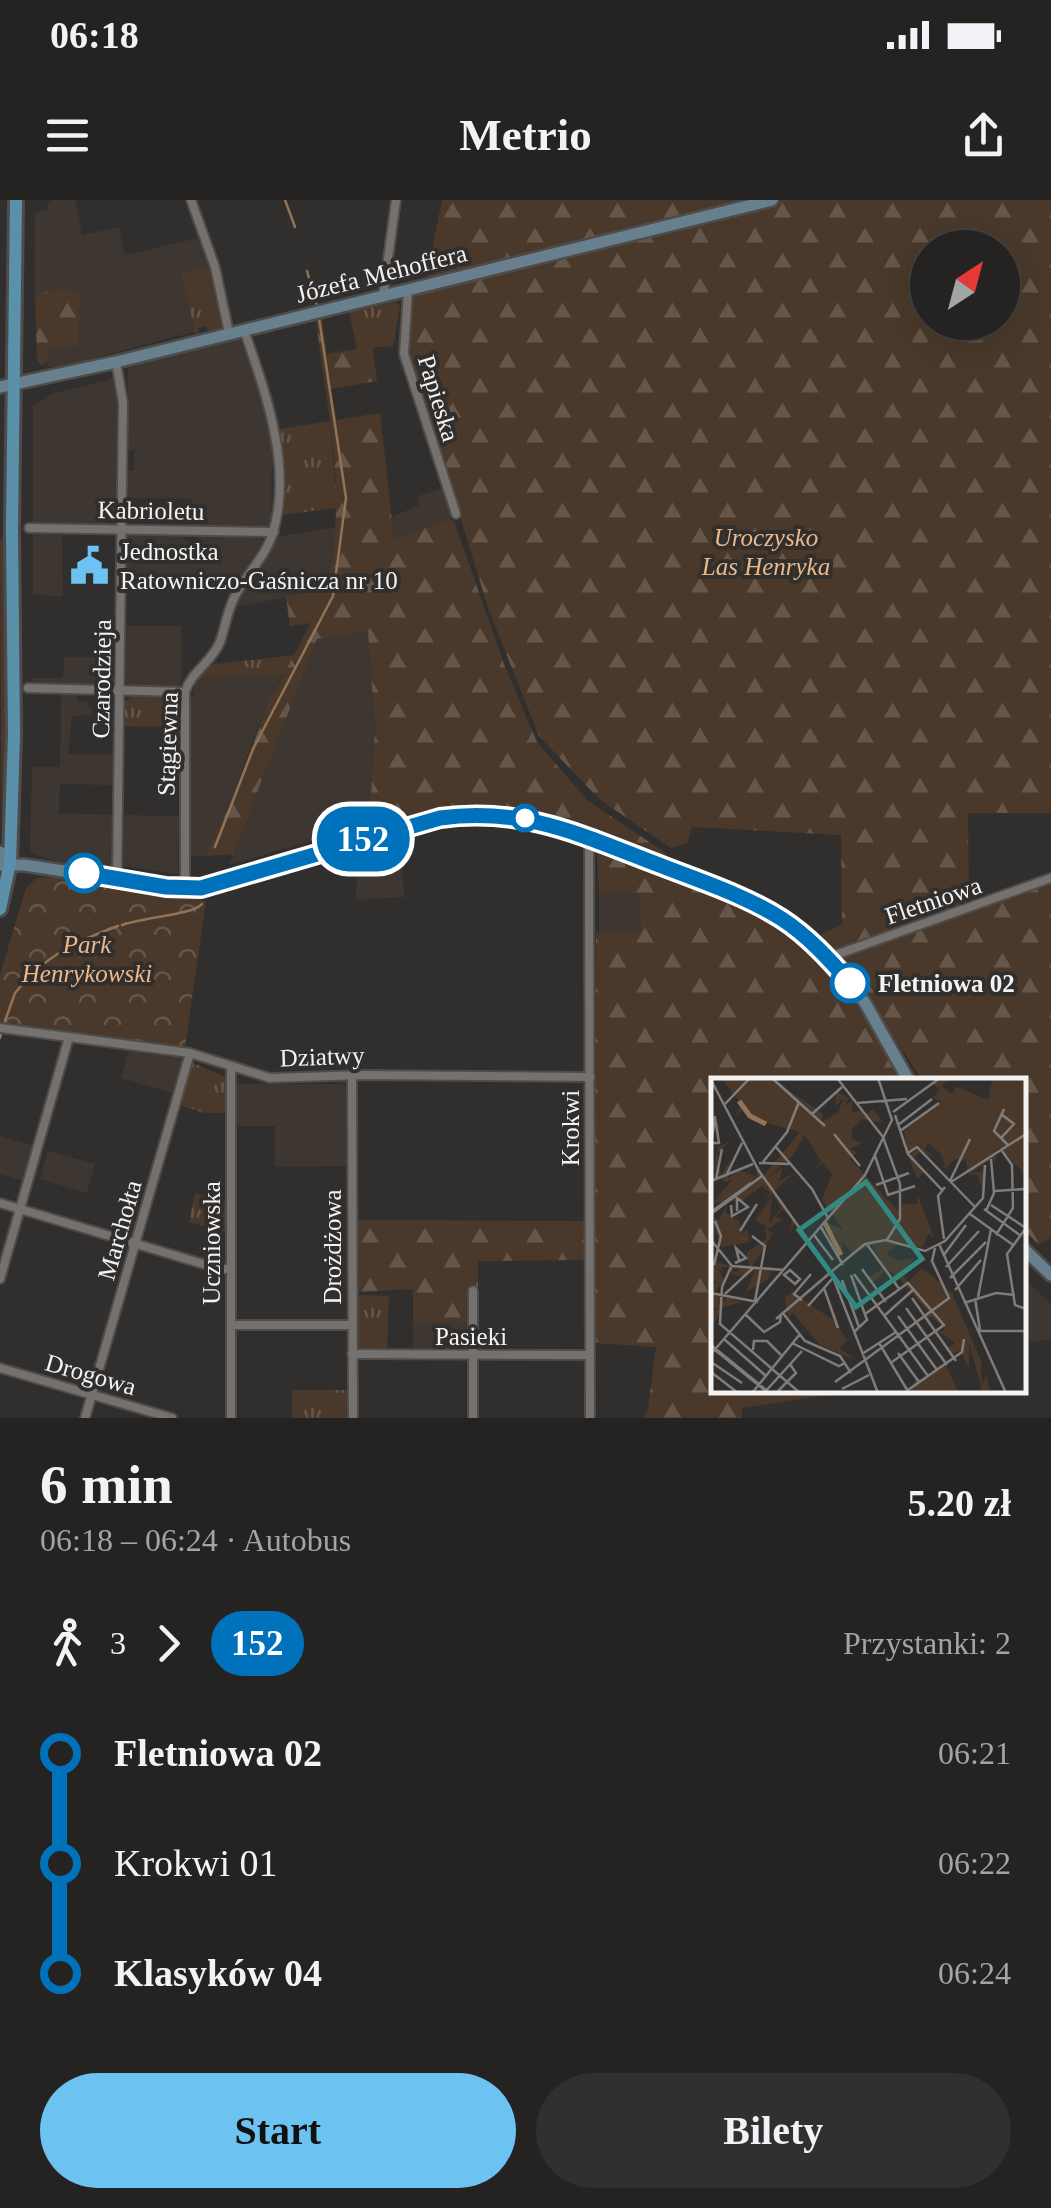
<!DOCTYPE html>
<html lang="pl">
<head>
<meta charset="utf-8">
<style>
  body { margin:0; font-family:Georgia,serif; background:#312f2f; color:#f1f3f6; height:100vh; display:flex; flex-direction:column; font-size:38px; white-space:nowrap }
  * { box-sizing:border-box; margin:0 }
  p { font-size:32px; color:#a3a4a5 }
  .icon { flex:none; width:55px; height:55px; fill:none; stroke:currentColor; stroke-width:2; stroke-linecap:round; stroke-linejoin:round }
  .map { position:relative; height:1218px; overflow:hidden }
  .sheet { display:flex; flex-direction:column; background:#252322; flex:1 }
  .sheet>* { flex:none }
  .badge { padding:0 20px; border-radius:32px; font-size:35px; line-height:65px }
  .needle { width:65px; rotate:36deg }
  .tools { position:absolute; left:910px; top:30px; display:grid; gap:20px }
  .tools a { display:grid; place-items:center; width:110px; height:110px; border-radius:50%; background:#252322; box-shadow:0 10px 40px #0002,0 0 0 2px #424040; font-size:50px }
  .map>.badge { position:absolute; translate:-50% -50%; box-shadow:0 0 0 5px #fff }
  .legs { display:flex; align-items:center; gap:15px; height:110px; padding:0 40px; font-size:32px }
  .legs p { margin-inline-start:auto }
  .head { display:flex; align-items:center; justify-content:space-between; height:170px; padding:0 40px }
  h1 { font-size:55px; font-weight:700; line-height:75px }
  .button { display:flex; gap:20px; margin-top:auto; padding:20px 40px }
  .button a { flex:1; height:115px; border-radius:60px; background:#6cc3f2; color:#111; font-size:40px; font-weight:700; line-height:115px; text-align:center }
  .button a+a { background:#312f2f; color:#f1f3f6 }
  ul { padding:0 40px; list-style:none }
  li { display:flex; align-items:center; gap:35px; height:110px; font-size:38px }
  li i { display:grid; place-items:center; width:15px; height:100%; margin:0 12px; background:currentColor }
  li i::after { content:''; width:25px; height:25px; margin:-12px; border:8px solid; border-radius:50%; background:#252322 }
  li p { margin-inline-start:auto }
  li:first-child i { background:linear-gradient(#0000 50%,currentColor 0) }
  li:last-child i { background:linear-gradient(currentColor 50%,#0000 0) }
  .status { display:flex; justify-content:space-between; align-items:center; height:70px; padding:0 50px; background:#252322; direction:ltr }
  .status svg { height:28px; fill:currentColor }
  header { display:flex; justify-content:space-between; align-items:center; height:130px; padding:0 40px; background:#252322; font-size:45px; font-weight:700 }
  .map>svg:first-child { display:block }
</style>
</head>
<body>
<div class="status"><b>06:18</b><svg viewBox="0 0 49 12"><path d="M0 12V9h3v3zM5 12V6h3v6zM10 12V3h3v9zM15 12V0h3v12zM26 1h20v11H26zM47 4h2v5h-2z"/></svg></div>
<header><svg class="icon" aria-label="menu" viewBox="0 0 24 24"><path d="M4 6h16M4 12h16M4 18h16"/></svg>Metrio<svg class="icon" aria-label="share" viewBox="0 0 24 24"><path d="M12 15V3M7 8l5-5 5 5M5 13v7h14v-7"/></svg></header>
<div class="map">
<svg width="1051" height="1218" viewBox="0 0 1051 1218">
  <defs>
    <pattern id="grass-tufts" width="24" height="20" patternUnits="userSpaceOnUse" patternTransform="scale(2.5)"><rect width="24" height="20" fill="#4a392a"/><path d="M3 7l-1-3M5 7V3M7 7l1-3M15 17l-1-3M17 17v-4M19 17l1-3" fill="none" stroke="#655649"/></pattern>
    <pattern id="forest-firs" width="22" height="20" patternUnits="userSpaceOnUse" patternTransform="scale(2.5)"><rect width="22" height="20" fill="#4a392a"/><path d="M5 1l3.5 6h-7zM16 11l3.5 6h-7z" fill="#655649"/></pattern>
    <pattern id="park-crowns" width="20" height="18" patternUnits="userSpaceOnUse" patternTransform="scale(2.5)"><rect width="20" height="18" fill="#4a392a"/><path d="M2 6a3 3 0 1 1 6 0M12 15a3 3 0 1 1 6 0" fill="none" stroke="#655649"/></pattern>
  </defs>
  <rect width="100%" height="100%" fill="#312f2d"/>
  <g fill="#3e3630">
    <path d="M52 0H75L82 35 119 27 125 55 199 38 208 66 180 73 194 132 97 157V160L47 168 48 149 79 146 80 95 67 88 35 94V12L48 9 47 3Z"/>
    <path d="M242 137 263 197 272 243 271 324 266 328 191 327V299L128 298V271H134V251L128 250V164Z"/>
    <path d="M113 176 117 191 116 317 107 321V327L33 326V206L54 193 107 180Z"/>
    <path d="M443 288 451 310 450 319 394 339 391 317 420 305 418 296Z"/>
    <path d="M336 327 326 390 233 407 275 337Z"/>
    <path d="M33 334 62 335 63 396 33 395Z"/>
    <path d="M127 336H183V339L190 342 199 336 261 338 263 342 240 383 189 382 188 393H126Z"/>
    <path d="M126 426H182L181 482 179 487 130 486 126 482Z"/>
    <path d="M368 431 375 528 369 624 229 665 266 564 318 438Z"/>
    <path d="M64 457H97V478H116L114 486 34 485 32 478H63Z"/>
    <path d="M283 473 255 535 231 602 206 656H187L189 499 194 496V485L201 477Z"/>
    <path d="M61 494H77V502L89 501V507H92V515L72 516 68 554 113 555V585L60 584 59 613 114 615 115 672 57 662 32 653 30 648 32 567H60Z"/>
    <path d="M124 615 179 616 178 674 123 666Z"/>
    <path d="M399 641 405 697 356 700 357 655Z"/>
    <path d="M641 692V733H599V693Z"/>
    <path d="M129 850 178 857 183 863 175 894 121 878Z"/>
    <path d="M236 884H342L348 890V966L275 967V926H236Z"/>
    <path d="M0 936 34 946 24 981 0 974Z"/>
    <path d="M48 951 95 964 87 993 40 979Z"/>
    <path d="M1024 1078 1051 1104V1139L1024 1143Z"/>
    <path d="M413 1122H468L467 1148 464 1152 413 1151Z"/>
  </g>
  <g fill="url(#grass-tufts)">
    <path d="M208 66 223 127 208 131 206 126 198 128 199 133 195 134 180 73Z"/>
    <path d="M396 102 400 105 393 146 357 149 349 112Z"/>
    <path d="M330 221 337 308 280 315 275 230Z"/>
    <path d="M4 336H8L7 623 5 648 2 649 0 340Z"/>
    <path d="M296 455 286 474 202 477 194 485 190 483 214 464Z"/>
    <path d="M131 496 180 497V527L125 526V502Z"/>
    <path d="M193 863 227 878 226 913H204L180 905Z"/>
    <path d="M195 993 226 1002V1032L189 1022Z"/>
    <path d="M357 1095 389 1096 387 1151H363L357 1145Z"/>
    <rect x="292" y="1190" width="56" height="28"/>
  </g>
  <g fill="url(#forest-firs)" fill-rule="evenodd">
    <path d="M442 0H1051V613H968L969 706 830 753 817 737 842 724 841 635 692 627 687 643 671 648 599 599 539 536 488 408 459 312 415 184 407 146 412 95 432 89 426 81ZM928 48H1002V122H928Z"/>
    <path d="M67 88 80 95 79 146 48 149 49 160 42 165 37 161 35 94Z"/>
    <path d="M316 118H322L327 154 372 146 377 181 331 189 336 220 380 213 394 339 450 319 454 321 505 467 537 542 587 600 667 654 663 659 527 607 452 609 369 629 375 528 368 431 317 439 233 654 206 656 231 602 269 502 311 423 290 426 286 397 325 390C350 299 326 209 316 118Z"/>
    <path d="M597 650C671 679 777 706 830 769 858 803 879 841 899 880L714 881V1190L853 1191 742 1208V1218H644L648 1209 656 1147 594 1143 596 733 641 732V693H599Z"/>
    <path d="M1051 682V1038L1039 1045 1024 1030V881L922 880 841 757Z"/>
    <path d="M356 1020 586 1021 584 1060 478 1061V1089L469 1090 468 1122H413V1089L357 1092Z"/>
  </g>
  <path fill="url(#park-crowns)" d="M59 677 206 701 185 847 0 822V775L26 688 37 678Z"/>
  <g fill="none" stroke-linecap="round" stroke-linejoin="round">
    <g stroke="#927357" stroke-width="2.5">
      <path d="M285 0 295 27"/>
      <path d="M307 71 317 106"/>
      <path d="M215 647 253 549 333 396 346 298 319 118"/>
      <path d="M122 725C143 717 193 715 202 704"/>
      <path d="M29 777C56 750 83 739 118 726"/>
      <path d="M5 821 15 793 27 779"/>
      <path d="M0 838 1 834"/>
    </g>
    <defs>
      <g id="street">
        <path d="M191 0 215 67 229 133"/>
        <path d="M408 91 404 154 456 314"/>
        <path d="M383 96 396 0"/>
        <path d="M116 162 123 203 117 679"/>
        <path d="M29 328 274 332"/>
        <path d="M28 488 185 492"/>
        <path d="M589 638 590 1218"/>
        <path d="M185 689V492C191 472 212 462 220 442 225 428 227 412 234 398 245 375 266 357 273 332 293 267 265 191 244 130"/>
        <path d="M827 758 1051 678"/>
        <path d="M0 828 190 853 270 878 363 875 590 877"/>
        <path d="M231 867V1218"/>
        <path d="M352 875 353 1218"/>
        <path d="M0 1003 220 1069H231"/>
        <path d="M0 1079 69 837"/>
        <path d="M473 1091V1218"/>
        <path d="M231 1125H352"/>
        <path d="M352 1154 590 1155"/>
        <path d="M0 1168 172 1218"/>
        <path d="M85 1218 190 853"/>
      </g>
      <g id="secondary">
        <path d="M0 187 116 162 772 0"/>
        <path d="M0 652 10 663"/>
        <path d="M0 665H25L166 687 185 689 216 684 440 618 491 614 544 622 756 704 795 729 817 747 864 801 909 881"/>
        <path d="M1024 1049 1051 1075"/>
      </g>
      <path id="primary" d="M0 709 10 663 14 535 12 329 16 0"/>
    </defs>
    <use href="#street" stroke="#4e4c4a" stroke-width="12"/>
    <use href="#secondary" stroke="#4e4c4a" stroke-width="16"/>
    <use href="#primary" stroke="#4e4c4a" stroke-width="18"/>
    <use href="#street" stroke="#74716f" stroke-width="8"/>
    <use href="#secondary" stroke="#68808d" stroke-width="11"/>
    <use href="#primary" stroke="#5b90ab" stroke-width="12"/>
  </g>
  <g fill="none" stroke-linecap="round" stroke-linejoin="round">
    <defs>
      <path id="line-1" d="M84 673 166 687 201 688 440 618C525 606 585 637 662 666 703 682 746 696 782 719 808 736 829 759 850 783"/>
    </defs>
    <use href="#line-1" stroke="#fff" stroke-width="22"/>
    <use href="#line-1" stroke="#0072bc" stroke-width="15"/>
  </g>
  <defs>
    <symbol id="civic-bare" viewBox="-9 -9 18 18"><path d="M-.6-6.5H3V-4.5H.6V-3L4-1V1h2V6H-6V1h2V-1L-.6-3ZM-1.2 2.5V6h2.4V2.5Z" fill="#6cc3f2" stroke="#312f2d" stroke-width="2.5" paint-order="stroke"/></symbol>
  </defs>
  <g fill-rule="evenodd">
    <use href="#civic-bare" x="62" y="338" width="55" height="55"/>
  </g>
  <g fill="#fff" stroke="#0072bc" stroke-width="5">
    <circle cx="525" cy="618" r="12"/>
    <circle cx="84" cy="673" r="18"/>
    <circle cx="850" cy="783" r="18"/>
  </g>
  <g text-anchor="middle" stroke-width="8" stroke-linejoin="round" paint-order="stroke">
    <g font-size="25" fill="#f5f3f2" stroke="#312f2d">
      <text transform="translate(381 73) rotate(-14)" y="9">Józefa Mehoffera</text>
      <text transform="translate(439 198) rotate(73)" y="9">Papieska</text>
      <text transform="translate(151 310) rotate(1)" y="9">Kabrioletu</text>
      <text transform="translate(101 479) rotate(-89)" y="9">Czarodzieja</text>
      <text transform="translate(167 544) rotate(-88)" y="9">Stągiewna</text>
      <text transform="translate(933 700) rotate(-19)" y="9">Fletniowa</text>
      <text transform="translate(322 856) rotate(-2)" y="9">Dziatwy</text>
      <text transform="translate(570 928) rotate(-90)" y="9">Krokwi</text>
      <text transform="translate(119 1030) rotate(-74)" y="9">Marchołta</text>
      <text transform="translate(211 1043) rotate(-90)" y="9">Uczniowska</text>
      <text transform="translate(332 1047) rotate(-90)" y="9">Drożdżowa</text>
      <text x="471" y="1145">Pasieki</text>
      <text transform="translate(91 1174) rotate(16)" y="9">Drogowa</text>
    </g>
    <g font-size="25" font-style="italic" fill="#ecb789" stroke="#312f2d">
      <text x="766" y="346">Uroczysko<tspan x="766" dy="29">Las Henryka</tspan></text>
      <text x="87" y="753">Park<tspan x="87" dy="29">Henrykowski</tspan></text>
    </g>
    <g font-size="25" fill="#f5f3f2" stroke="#312f2d" text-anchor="start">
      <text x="120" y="360">Jednostka<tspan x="120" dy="29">Ratowniczo-Gaśnicza nr 10</tspan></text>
    </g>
    <g font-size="25" font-weight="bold" fill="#f5f3f2" stroke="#312f2d" text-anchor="start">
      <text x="878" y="792">Fletniowa 02</text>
    </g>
  </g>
  <g transform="translate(711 878)">
    <rect width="315" height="315" fill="#312f2d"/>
    <path d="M89 54 94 57 81 78 55 101 72 89 68 103 85 94 63 113 97 160 84 146 79 153 81 141 71 131 65 139 71 142 56 151 62 156 40 190 61 189 57 201 35 214 44 192 33 198 22 197 20 195 19 189H10L13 195 6 189 14 203 2 215 12 216 10 227 17 218 30 224 14 229 18 220 0 250V231L7 232 0 227V204L8 205 0 201 2 175 6 184 23 189 21 195 29 193 25 187 38 188 35 175 56 160 54 152 56 149 44 142 61 119 58 146 70 130 62 116 53 122 59 115 51 108 32 122 2 125 21 102 14 104 5 94 4 91 5 78 7 69 19 63 6 76 10 99 19 81 17 100 28 92 46 99 45 87 53 97ZM234 286 248 315H198L205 300 212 302Z" fill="#4a392a"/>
    <path d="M10 0H60L112 36 110 45 127 34 133 20 124 28 126 14 138 20 133 27 142 23 140 35 151 32 154 38 162 31 173 45 151 41 141 51V61L151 65 139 71 146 74 139 81 188 134 192 126H206L207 118 223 160 217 156 212 169 187 167 175 176 188 183 205 179 191 195 197 204 211 190 241 215 270 283 271 307 275 297 280 315 271 312 258 265V290L249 273 241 276 237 270 244 265 226 253 235 252 221 239 199 245 218 235 189 201 184 204 183 195 175 192 161 205 158 200 173 189 161 167 141 175 131 163 132 184 126 160 114 145 132 151 111 122 121 96 111 85 103 92 110 83 92 55 40 41 33 30 23 41 31 27ZM229 0H241L230 8 241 16 245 8 277 22 282 0H315L313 95 287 69 284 85 281 81 260 95 273 93 272 110 266 97 257 96 255 83 244 81 234 91 231 77 217 65 214 72 224 80 210 73 202 81 213 94 206 101 197 77 212 68 197 74 193 53 231 23 221 20 229 12 221 5ZM17 124 14 134 28 143 31 156 36 152 39 164 10 169 0 138 8 142ZM81 214 125 244 136 262 129 270 144 282 109 267 82 235 77 240 74 220Z" fill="#4a392a"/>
    <path fill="none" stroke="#927357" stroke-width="5" d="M28 23 39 38 55 46M114 145 130 177"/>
    <path fill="none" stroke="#7f7d7c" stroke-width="2.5" d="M61 0 114 48M126 0 172 59 189 106V141L176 162M0 2 48 93 120 194 167 315M146 25 196 21M14 26 39 0M293 31 283 53 297 67M182 34 229 0M101 36 131 9M290 36 303 46 290 60M184 37 197 76 231 112M187 47 221 21M189 53 228 25M123 56 149 88M0 65H8L4 40M0 68 4 38M64 68 101 111 117 140M197 75 206 69 264 129M164 78 177 117 204 108M52 84 76 54 88 24M48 85 78 86M16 96 31 65M5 101 11 71M0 103 42 86M239 103 259 61M240 104 315 56M165 107 198 95M283 113 315 111M20 127 21 138 37 129 26 120V133M280 127 315 150M273 131 310 158M275 133 283 115 280 81M0 134 40 105M0 136 51 98M259 136 302 167M110 149 132 187M315 150 296 176 304 227 315 231M29 153 46 126M103 157 122 182M285 157 302 130 301 87 291 73M41 158 54 168 44 223M233 161 227 118 234 109M0 162 21 188M155 165 189 212M228 166 295 315M232 178 255 147M24 185 35 180 25 170 28 182M3 187 10 158 4 143M21 188 73 192M20 189 11 209 9 246 89 315M235 189 268 153M151 191 175 224M120 194 154 166 175 162 214 173 234 163 272 120 274 87M72 196 84 206 89 201 79 192 73 197M143 196 217 298M140 197 156 242 143 254M239 200 275 164M131 202 148 249M113 210 127 250M244 212 270 182M0 215 47 224M14 216 42 190M267 219 280 151M201 220 245 283M264 220 269 252M91 222 83 216 100 196M253 225 285 215 304 217M97 228 121 201M195 230 236 287M71 234 94 263 129 278 140 295M154 236 197 205 233 247 181 284M35 237 53 254 69 244 70 236M173 238 203 211M187 238 226 292M65 241 120 194M267 253H315M13 261 55 298M81 265 128 288 134 285M168 265 198 315M0 267 59 315M4 272 57 315M42 272 43 263H56L70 277M187 275 208 304M0 276 154 97 181 42 167 0M151 276 185 254M0 284 31 305M0 294 27 315M124 304 238 220 221 183 224 170M131 311 158 297M197 312 251 274 253 261M67 313 85 295 79 286M41 315 89 256M53 315 91 273"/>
    <path fill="#328982" fill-opacity="0.15" stroke="#328982" stroke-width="5" d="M155 104 211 181 145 229 88 152Z"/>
    <rect width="315" height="315" fill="none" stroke="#f5f3f2" stroke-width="5"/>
  </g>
</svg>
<div class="tools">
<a><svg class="needle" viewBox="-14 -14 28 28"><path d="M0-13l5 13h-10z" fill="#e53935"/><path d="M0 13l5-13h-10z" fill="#a3a4a5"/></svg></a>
</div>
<b class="badge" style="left:363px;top:639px;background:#0072bc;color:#fff">152</b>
</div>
<section class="sheet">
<div class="head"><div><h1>6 min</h1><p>06:18 – 06:24 · Autobus</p></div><b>5.20 zł</b></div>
<div class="legs"><svg class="icon" aria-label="walk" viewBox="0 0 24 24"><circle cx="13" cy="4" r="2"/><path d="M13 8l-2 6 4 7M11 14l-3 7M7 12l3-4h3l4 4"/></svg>3<svg class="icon" aria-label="forward" viewBox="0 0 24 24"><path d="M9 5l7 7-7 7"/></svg><b class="badge" style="background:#0072bc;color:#fff">152</b><p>Przystanki: 2</p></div>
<ul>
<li><i style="color:#0072bc"></i><b>Fletniowa 02</b><p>06:21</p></li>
<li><i style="color:#0072bc"></i><span>Krokwi 01</span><p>06:22</p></li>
<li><i style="color:#0072bc"></i><b>Klasyków 04</b><p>06:24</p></li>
</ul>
<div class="button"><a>Start</a><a>Bilety</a></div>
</section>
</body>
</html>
